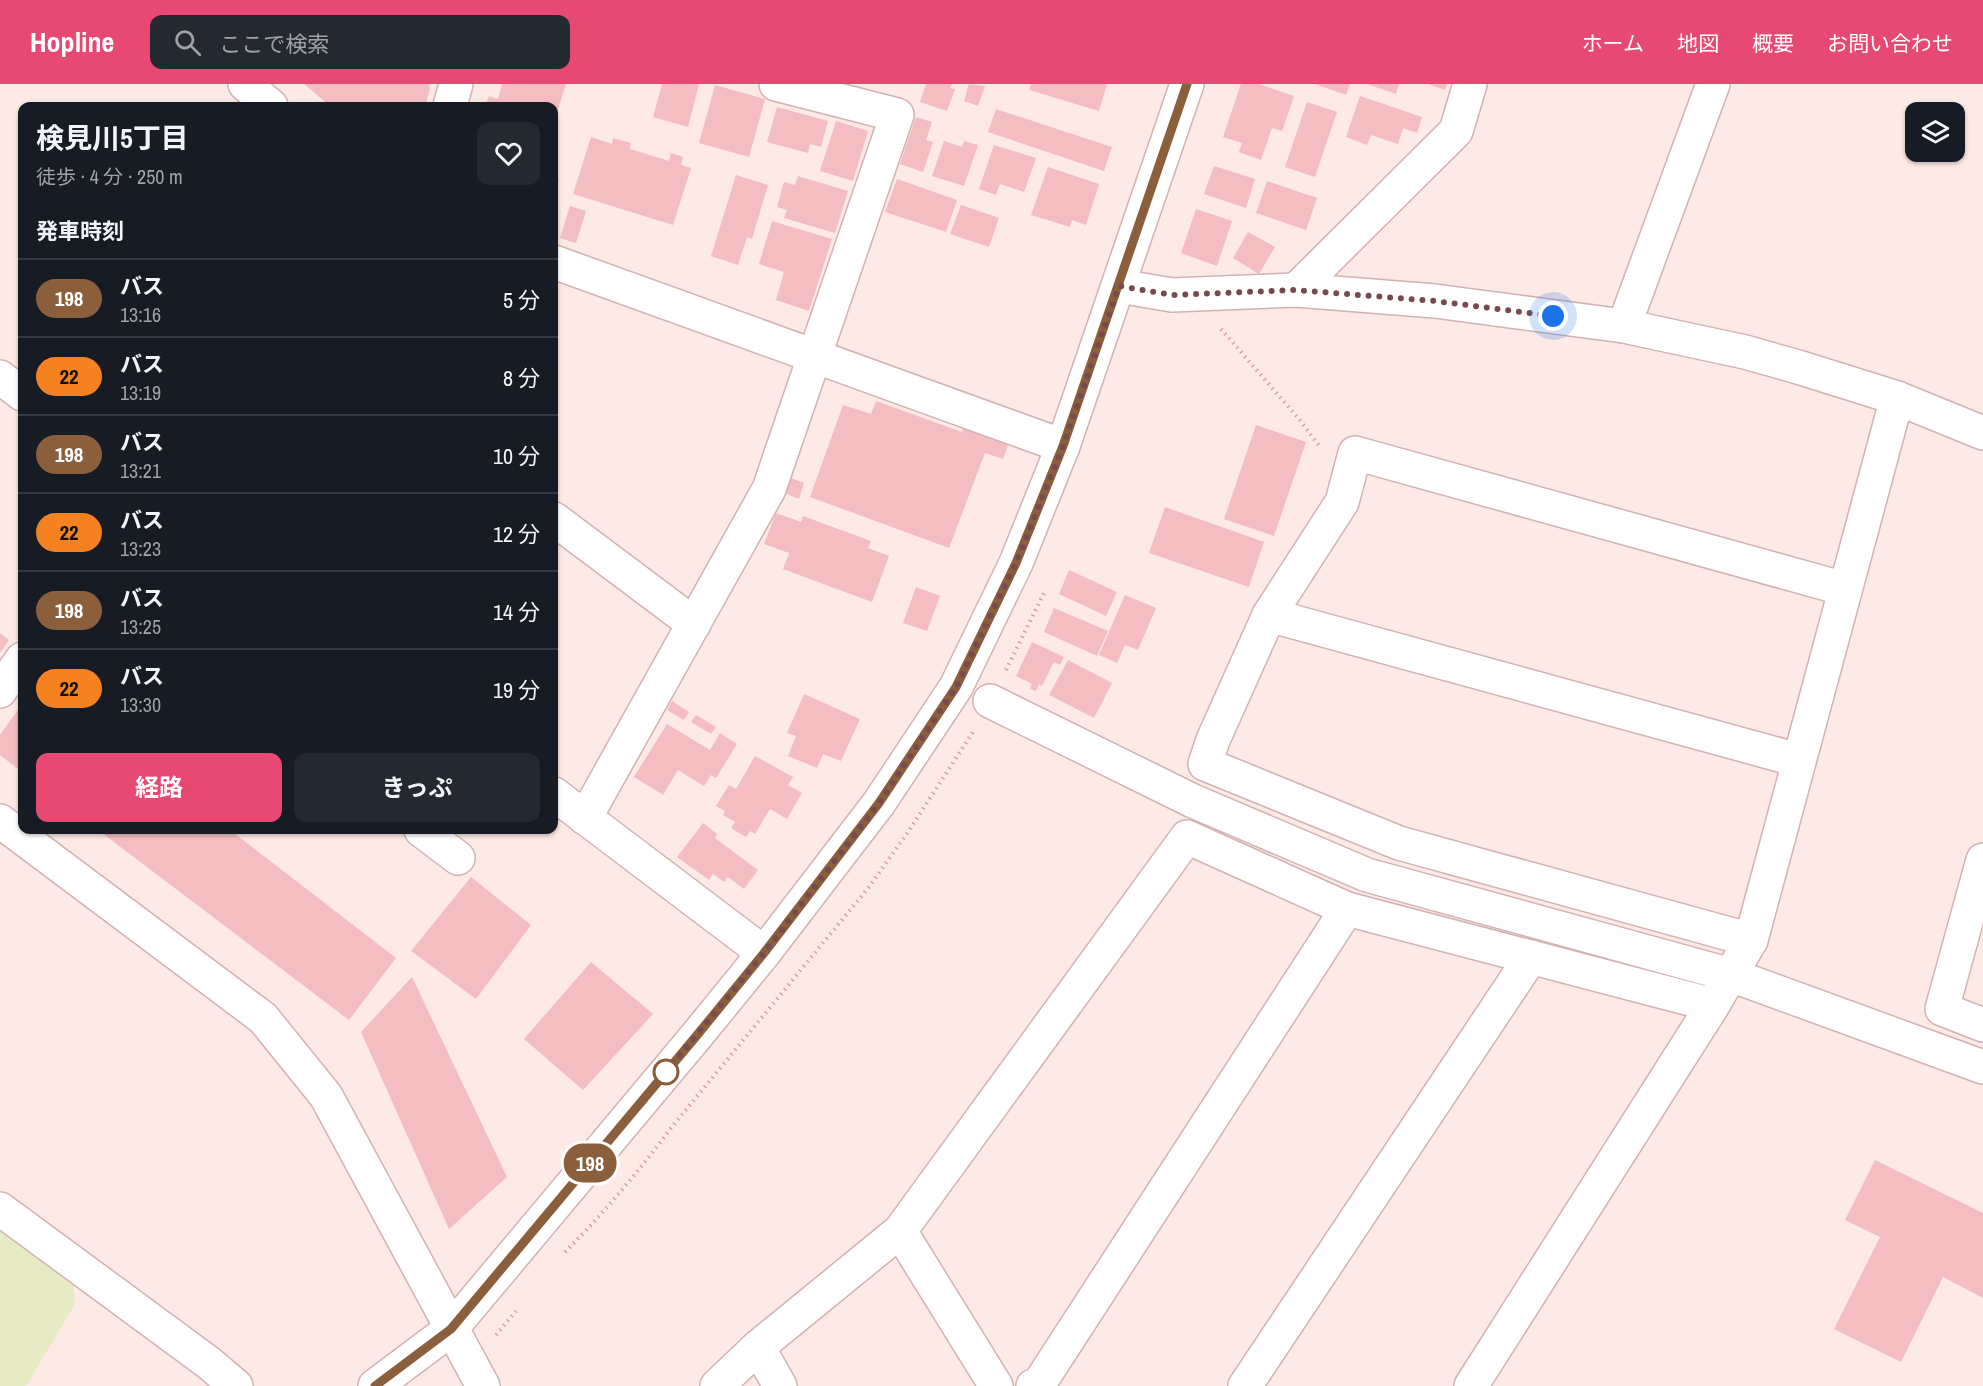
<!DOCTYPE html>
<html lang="ja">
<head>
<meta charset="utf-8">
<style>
  body { margin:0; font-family:"Archivo Narrow","Noto Sans JP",sans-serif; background:#242831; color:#f1f3f6; height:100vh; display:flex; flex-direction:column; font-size:22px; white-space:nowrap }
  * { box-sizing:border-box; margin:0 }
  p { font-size:20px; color:#9ea1a6 }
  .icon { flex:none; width:33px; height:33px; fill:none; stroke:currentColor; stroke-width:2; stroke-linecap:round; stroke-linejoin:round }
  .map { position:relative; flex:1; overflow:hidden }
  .details { position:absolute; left:18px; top:18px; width:540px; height:732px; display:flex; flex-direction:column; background:#171b24; border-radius:12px; box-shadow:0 2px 4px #0004 }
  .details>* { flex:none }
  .badge { padding:0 12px; border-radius:20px; font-size:21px; line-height:39px }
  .tools { position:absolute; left:1905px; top:18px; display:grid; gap:12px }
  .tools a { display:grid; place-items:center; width:60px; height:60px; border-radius:12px; background:#171b24; box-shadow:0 2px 4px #0004; font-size:30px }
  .you { position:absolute; width:30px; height:30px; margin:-15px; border:4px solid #fff; border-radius:50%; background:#1a73e8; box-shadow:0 0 0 9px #1a73e833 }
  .map>.badge { position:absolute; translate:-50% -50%; box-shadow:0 0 0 3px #fff }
  h2 { padding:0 18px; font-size:22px; line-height:54px }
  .round { display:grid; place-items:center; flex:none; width:63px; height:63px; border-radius:12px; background:#242831 }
  .head { display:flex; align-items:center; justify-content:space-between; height:102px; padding:0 18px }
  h1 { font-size:28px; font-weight:700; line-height:45px }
  .button { display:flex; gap:12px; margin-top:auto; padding:12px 18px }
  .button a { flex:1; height:69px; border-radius:12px; background:#e84972; color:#fff; font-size:24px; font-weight:700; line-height:69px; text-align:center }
  .button a+a { background:#242831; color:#f1f3f6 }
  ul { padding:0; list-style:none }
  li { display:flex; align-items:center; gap:18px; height:78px; padding:0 18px; border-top:2px solid #363941 }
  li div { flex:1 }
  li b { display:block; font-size:22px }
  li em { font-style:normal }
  li .badge { min-width:66px; font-weight:700; text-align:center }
  header { display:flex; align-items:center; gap:36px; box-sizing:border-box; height:84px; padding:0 30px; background:#e84972; color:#fff }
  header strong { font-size:28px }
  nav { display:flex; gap:33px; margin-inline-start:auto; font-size:21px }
  .search { width:420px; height:54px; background:#242831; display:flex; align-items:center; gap:15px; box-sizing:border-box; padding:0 21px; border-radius:12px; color:#9ea1a6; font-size:22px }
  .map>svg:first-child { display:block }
</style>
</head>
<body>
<header>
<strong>Hopline</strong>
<div class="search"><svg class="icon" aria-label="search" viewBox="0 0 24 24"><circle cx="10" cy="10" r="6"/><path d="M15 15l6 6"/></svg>ここで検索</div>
<nav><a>ホーム</a><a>地図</a><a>概要</a><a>お問い合わせ</a></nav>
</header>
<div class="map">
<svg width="1983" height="1302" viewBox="0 0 1983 1302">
  <rect width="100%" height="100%" fill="#fde9e6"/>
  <path fill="#e6ebc4" d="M0 1146 73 1200 75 1220 26 1302H0Z"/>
  <g fill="#f3bdc1">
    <path d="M304 0H429L430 5 425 22H330Z"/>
    <path d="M502 0H566L554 38V22H485L489 12 498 15Z"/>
    <path d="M662 0H699L688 43 653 33Z"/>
    <path d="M926 0H952L950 4 955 5 947 27 920 18Z"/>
    <path d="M969 0 985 2 978 22 964 17Z"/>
    <path d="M1031 0H1107L1099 27 1029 6Z"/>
    <path d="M1241 0H1259L1294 12 1282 47 1272 44 1261 76 1239 68 1242 59 1223 53Z"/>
    <path d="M1315 0H1350L1346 11Z"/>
    <path d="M1367 0H1399L1396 10Z"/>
    <path d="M1428 0H1447L1445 6Z"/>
    <path d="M715 1 765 15 749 73 699 59Z"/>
    <path d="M1360 12 1422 33 1417 49 1403 44 1398 60 1371 51 1367 61 1346 53Z"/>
    <path d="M1307 18 1337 28 1315 93 1285 83Z"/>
    <path d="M777 23 828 37 821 63 810 60 808 69 767 58Z"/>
    <path d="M996 25 1112 63 1104 87 988 48Z"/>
    <path d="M916 33 932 38 926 56 933 58 923 88 900 80Z"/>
    <path d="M836 37 868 47 853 97 820 87Z"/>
    <path d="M591 53 612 60 613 54 631 59 630 65 669 77 671 69 683 73 681 81 691 84 673 141 573 110Z"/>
    <path d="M944 57 962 63 964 57 978 61 964 102 932 92Z"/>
    <path d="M994 61 1036 74 1024 108 1000 100 996 111 979 105Z"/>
    <path d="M1214 82 1255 95 1246 124 1204 110Z"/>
    <path d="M1048 83 1099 100 1086 141 1072 136 1070 143 1031 131Z"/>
    <path d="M736 91 768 101 752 155 747 153 738 181 711 172Z"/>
    <path d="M798 92 848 107 835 149 784 134 787 126 777 123 784 98 795 101Z"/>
    <path d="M554 94 559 96 554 113Z"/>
    <path d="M897 95 957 116 946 148 885 128Z"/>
    <path d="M1267 97 1317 114 1306 146 1256 129Z"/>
    <path d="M961 121 999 134 989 163 950 150Z"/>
    <path d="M570 122 586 127 576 159 560 154Z"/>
    <path d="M1196 125 1232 137 1217 182 1181 169Z"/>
    <path d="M772 137 832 155 809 227 776 216 784 188 759 180Z"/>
    <path d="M1248 148 1275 163 1259 190 1233 174Z"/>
    <path d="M876 317 962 348 964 341 1009 358 1003 375 985 369 949 464 810 413 843 321 871 330Z"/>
    <path d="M1256 341 1306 358 1274 452 1224 435Z"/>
    <path d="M791 394 804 399 799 415 785 409Z"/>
    <path d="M1165 423 1264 458 1249 503 1149 469Z"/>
    <path d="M776 429 801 438 803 432 871 457 868 464 889 472 872 518 783 485 789 469 764 460Z"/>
    <path d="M1069 486 1117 508 1106 532 1059 510Z"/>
    <path d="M916 503 940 512 927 547 903 539Z"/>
    <path d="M1125 511 1156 524 1138 566 1125 561 1117 579 1099 571Z"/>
    <path d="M1054 524 1108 547 1097 572 1044 548Z"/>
    <path d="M0 549 9 556 0 569Z"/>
    <path d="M1032 558 1064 573 1060 581 1054 578 1042 602 1039 600 1036 607 1030 605 1032 600 1016 592Z"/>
    <path d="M1068 576 1112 599 1094 634 1049 611Z"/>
    <path d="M804 610 860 635 841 677 823 670 817 684 788 672 796 652 787 649Z"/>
    <path d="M672 617 689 628 684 636 667 626Z"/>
    <path d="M22 620V688L0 671V651Z"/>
    <path d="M696 631 716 643 711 650 691 638Z"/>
    <path d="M667 640 710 666 720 649 737 660 716 694 711 691 704 702 678 686 663 711 634 693Z"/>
    <path d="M755 672 793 693 788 701 802 709 787 735 770 725 755 750 750 747 746 753 731 744 735 738 723 731 725 727 716 722 729 701 736 705Z"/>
    <path d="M703 739 717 750 715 754 758 786 744 805 728 793 724 798 713 790 709 796 677 773Z"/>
    <path d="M98 746H230L396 874 349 936Z"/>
    <path d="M471 793 531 841 476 915 411 867Z"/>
    <path d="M591 878 653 930 583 1006 524 955Z"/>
    <path d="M412 893 507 1093 449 1145 361 948Z"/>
    <path d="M1875 1076 1983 1129V1214L1943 1193 1901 1278 1834 1245 1880 1153 1845 1136Z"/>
  </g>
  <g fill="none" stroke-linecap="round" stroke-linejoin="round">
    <defs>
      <g id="minor">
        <path d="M245 0 271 22"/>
        <path d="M450 22 456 0"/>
        <path d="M554 178 1063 362"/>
        <path d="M1119 202 1172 211 1296 206 1435 217 1624 242 1745 268 1798 283 1897 314 1983 349"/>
        <path d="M1296 206 1456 47 1470 0"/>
        <path d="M1624 242 1713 0"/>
        <path d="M0 293 22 310"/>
        <path d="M554 435 694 540"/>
        <path d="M1269 531 1342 418 1355 369 1845 505"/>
        <path d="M0 607 22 575"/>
        <path d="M990 617 1193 717 1367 791 1731 891 1983 983"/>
        <path d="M554 710 764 869"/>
        <path d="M585 734 769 405 897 31 776 0"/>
        <path d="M0 737 263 934 326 1012 483 1302"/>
        <path d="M421 746 458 774"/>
        <path d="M1983 776 1942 925 1983 941"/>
        <path d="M1751 856 1399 759 1205 680 1213 656 1269 531 1798 676"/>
        <path d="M0 1125 209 1279 236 1302"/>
        <path d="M900 1147 996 1302"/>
        <path d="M758 1263 780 1302"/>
        <path d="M375 1302 451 1245 698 950 764 869 879 719 956 603 1016 479 1063 362 1187 0"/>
        <path d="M717 1302 758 1263 900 1147 1187 753 1347 825 1713 921"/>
        <path d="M1033 1302 1039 1300 1347 825"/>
        <path d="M1245 1302 1531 873"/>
        <path d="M1471 1302 1713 921 1751 856 1897 314"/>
      </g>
    </defs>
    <use href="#minor" stroke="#d4b1b2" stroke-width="36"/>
    <g stroke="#d8a0a5" stroke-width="4" stroke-dasharray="1.5 4.5" stroke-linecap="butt">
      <path d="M1221 245 1299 335 1320 363"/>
      <path d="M1006 586 1045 507"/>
      <path d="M565 1168C603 1130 639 1087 671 1044L869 803 908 748 973 648"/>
      <path d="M496 1251 516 1227"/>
    </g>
    <use href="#minor" stroke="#fff" stroke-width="33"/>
  </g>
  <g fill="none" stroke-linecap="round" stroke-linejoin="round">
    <defs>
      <path id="line" d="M375 1302 451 1245 698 950 764 869 879 719 956 603 1016 479 1063 362 1187 0"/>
    </defs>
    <use href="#line" stroke="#fff" stroke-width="14"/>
    <use href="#line" stroke="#8b5e3c" stroke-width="9"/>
    <path stroke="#774a4f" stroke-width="6" stroke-dasharray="0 10.8" d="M666 988 764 869 879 719 956 603 1016 479 1063 362 1119 202 1173 211 1296 206 1435 217 1553 232"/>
  </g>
  <circle fill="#fff" stroke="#8b5e3c" stroke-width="3" cx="666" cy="988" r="12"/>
</svg>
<div class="tools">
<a><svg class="icon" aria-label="layers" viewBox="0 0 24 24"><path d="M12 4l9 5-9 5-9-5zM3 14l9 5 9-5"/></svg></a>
</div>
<div class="you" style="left:1553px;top:232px"></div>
<b class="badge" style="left:590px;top:1079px;background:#8b5e3c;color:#fff">198</b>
<section class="details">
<div class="head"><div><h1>検見川5丁目</h1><p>徒歩 · 4 分 · 250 m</p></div><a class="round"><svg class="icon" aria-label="heart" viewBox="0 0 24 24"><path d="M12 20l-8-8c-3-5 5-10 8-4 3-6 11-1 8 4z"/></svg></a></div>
<h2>発車時刻</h2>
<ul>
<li><span class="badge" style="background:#8b5e3c;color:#fff">198</span><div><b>バス</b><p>13:16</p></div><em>5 分</em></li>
<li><span class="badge" style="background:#f58220;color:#111">22</span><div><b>バス</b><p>13:19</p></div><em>8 分</em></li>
<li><span class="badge" style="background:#8b5e3c;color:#fff">198</span><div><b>バス</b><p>13:21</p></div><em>10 分</em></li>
<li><span class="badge" style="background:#f58220;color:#111">22</span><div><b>バス</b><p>13:23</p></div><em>12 分</em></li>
<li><span class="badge" style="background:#8b5e3c;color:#fff">198</span><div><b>バス</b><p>13:25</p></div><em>14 分</em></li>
<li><span class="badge" style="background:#f58220;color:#111">22</span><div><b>バス</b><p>13:30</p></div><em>19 分</em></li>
</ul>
<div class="button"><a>経路</a><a>きっぷ</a></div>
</section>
</div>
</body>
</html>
